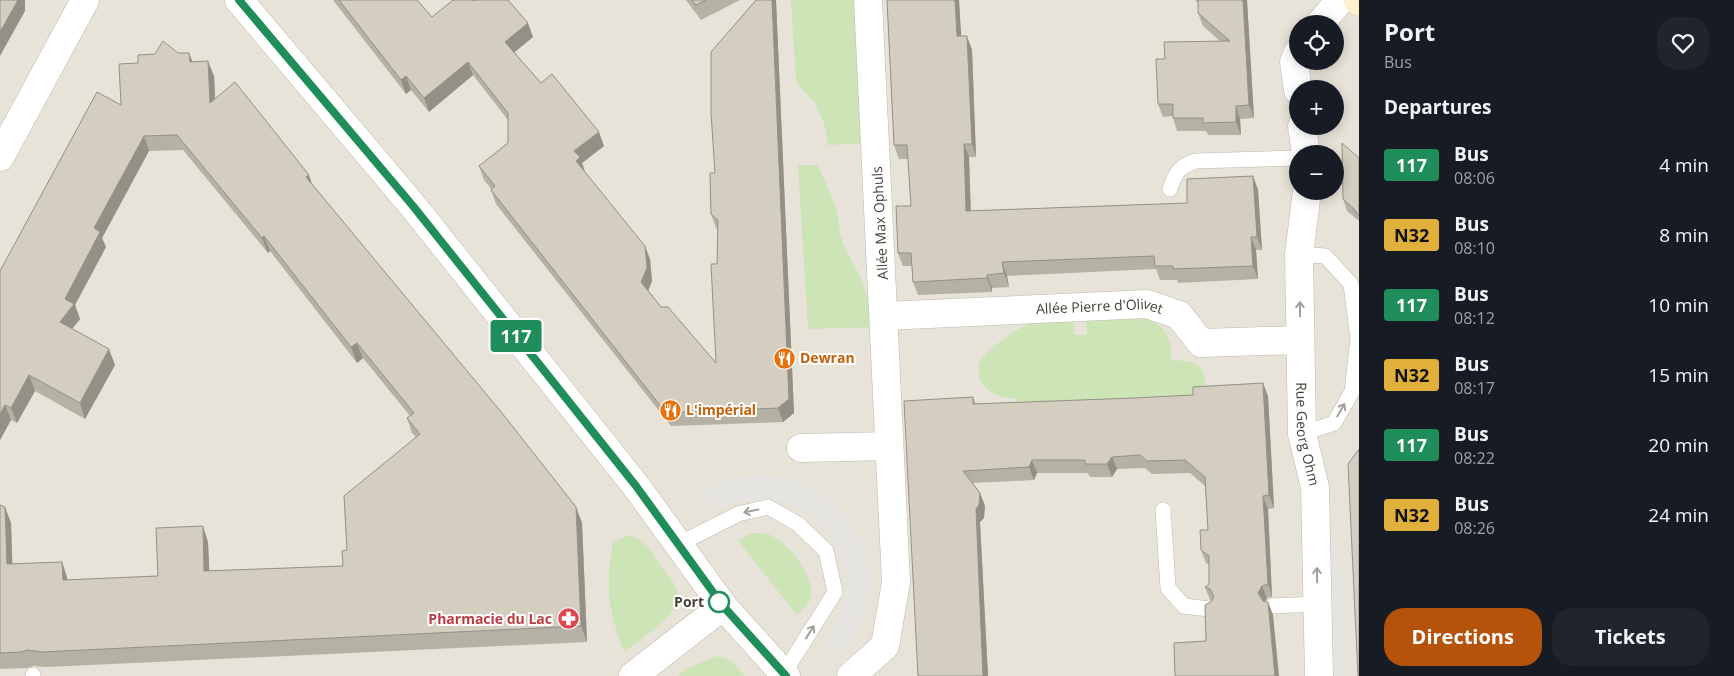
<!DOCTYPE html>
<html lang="en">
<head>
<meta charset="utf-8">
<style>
  body { margin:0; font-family:"Open Sans",sans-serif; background:#20242c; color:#f1f3f6; height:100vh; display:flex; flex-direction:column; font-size:19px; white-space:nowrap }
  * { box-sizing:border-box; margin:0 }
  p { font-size:16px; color:#9ea1a6 }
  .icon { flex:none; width:28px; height:28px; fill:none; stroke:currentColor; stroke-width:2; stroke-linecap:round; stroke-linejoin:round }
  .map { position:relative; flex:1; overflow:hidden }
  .side { display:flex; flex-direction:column; background:#171b24; width:375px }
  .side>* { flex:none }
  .badge { padding:0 10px; border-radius:4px; font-size:18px; line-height:32px }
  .tools { position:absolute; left:1289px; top:15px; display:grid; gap:10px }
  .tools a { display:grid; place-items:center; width:55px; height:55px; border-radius:50%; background:#171b24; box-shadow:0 2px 12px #0003; font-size:25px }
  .map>.badge { position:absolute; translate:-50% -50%; box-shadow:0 0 0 2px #fff }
  h2 { padding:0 25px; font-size:19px; line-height:45px }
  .round { display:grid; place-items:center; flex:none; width:52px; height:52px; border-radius:20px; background:#20242c }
  .summary { display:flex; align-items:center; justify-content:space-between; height:85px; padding:0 25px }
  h1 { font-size:24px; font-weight:700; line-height:38px }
  .cta { display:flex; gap:10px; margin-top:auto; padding:10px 25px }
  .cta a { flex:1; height:58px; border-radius:20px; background:#b45309; color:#fff; font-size:20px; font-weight:700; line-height:58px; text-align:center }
  .cta a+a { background:#20242c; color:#f1f3f6 }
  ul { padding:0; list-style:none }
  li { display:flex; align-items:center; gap:15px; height:70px; padding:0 25px }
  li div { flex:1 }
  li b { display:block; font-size:19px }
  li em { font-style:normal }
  li .badge { min-width:55px; font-weight:700; text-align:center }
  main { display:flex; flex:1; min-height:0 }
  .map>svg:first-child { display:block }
</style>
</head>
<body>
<main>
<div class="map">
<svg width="1359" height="676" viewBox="0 0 1359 676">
  <rect width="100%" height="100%" fill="#f4f1ea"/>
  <path fill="#e7e3d8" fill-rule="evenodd" d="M0 0H1359V676H0ZM1298 24H1335V61H1298ZM1298 89H1335V126H1298ZM1298 154H1335V191H1298Z"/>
  <g fill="#cde4b6">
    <path d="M791 0H864L871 143 828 145 825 126 815 103 796 82Z"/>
    <path d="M798 165H818L837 210 840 233 845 249 859 274 867 296 878 307 879 327 808 329Z"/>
    <path d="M1086 316C1122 317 1175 307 1171 360 1204 361 1205 368 1208 399L1014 415 1016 398C996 400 972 385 980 362 984 351 1017 329 1028 324 1037 318 1062 319 1073 317L1074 335H1087Z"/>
    <path d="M751 533C759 533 768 533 774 537 792 547 820 583 808 603 805 607 800 611 797 615L738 541Z"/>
    <path d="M629 535C648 542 650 550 661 566 668 575 678 586 678 597 677 617 639 640 624 652 608 609 605 587 613 542Z"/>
    <path d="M716 656 730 660 745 676H678L686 669Z"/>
  </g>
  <g fill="#e5e4e1">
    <path d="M755 475 784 477 811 486 835 503 853 525 865 551 870 579 867 608 856 634 839 657 824 642 837 622 845 599V574L839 551 826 530 808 513 786 503 762 499 738 501 715 510 701 493 727 480Z"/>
    <path d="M1326 534 1340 547 1346 676H1333Z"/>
  </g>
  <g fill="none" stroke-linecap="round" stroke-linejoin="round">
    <defs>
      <g id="lane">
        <path d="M1170 189C1175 173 1179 167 1195 161L1298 158"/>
        <path d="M1299 254 1325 256 1351 284 1358 338 1352 392 1334 423 1302 434"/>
        <path d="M1163 510 1168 588 1184 606 1209 609"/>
        <path d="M679 544 738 514 768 507 798 524 826 551 835 592 784 673"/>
        <path d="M1272 606 1317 604"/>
        <path d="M33 675V676"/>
      </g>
      <g id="street">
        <path d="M239 0 413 206 636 486 723 606 786 676"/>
        <path d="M1320 24 1340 0"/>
        <path d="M1298 52 1294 62 1298 90"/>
        <path d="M1302 126 1306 154"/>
        <path d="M0 157 85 0"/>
        <path id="s1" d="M1307 191 1299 254 1302 434 1315 487 1319 676"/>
        <path id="s2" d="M885 316 1147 304 1179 315 1201 343 1300 340"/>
        <path d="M801 448 889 446"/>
        <path d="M633 676 723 606"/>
        <path d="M851 676 885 646 896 582 868 0"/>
      </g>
      <path id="secondary" d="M1358 0 1359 2"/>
    </defs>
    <use href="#lane" stroke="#beb9ad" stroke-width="16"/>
    <use href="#street" stroke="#beb9ad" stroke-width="29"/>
    <use href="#secondary" stroke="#d0c69d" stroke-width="29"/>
    <use href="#lane" stroke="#fff" stroke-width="15"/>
    <use href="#street" stroke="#fff" stroke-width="28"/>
    <use href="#secondary" stroke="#fbf2cd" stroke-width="28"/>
  </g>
  <g fill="#b6b1a5">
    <path d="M333 0H417L432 17 473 1 533 37 514 52 541 83 604 146 582 163 584 171 650 259 652 281 648 290 661 307 716 363 717 264 718 229 716 228 711 214 715 173 756 0H776L794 413 783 422 671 426 496 204 491 190H492L484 180 479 166 508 143V120L473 75 429 112 411 90 406 94Z"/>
    <path d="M686 0H740L701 20Z"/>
    <path d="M887 0H959L961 36 972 50 976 157H969L971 211 1187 203 1253 176 1258 190 1262 250H1256L1258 279 1178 283 1177 280H1160L1156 269 1007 276 1009 287 992 288V292L918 295 913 282 912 266H903L898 253 911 206 908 159H899L894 145Z"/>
    <path d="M1195 0H1247L1254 118 1240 119 1241 135H1208L1206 131H1177L1173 118V116L1163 117 1158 104 1165 59 1220 41 1203 26 1198 13V3Z"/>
    <path d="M189 53 192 62 214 76 215 99 312 184 576 507 582 523 587 642 47 667 33 666 27 668 0 669V505L11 523 12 564 62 562 67 580 158 576 208 542 209 571 343 566 347 550 416 437 412 433 407 418 410 416 363 358 357 363 270 251 268 253 183 150 149 151 102 238 106 247 75 305 80 319 72 329 115 365 85 419 35 391 17 423 11 420 0 440V271L121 105 138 63 155 54Z"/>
    <path d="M1359 158V221L1347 211 1343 199Z"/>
    <path d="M1268 396 1274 508 1268 509 1272 597 1267 598 1265 602H1268L1273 615 1206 641 1212 601 1210 600 1205 587 1209 584V565L1206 563 1201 550 1208 530 1205 486 1190 473 1152 474 1145 468 1117 469 1112 477H1090L1088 473H1037L1034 480 973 483 980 493 985 506 984 518 980 522 988 676H918L973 397 976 404Z"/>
  </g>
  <g fill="#949086">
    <path d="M18 0H25V11L0 56V32Z"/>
    <path d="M772 0H776L794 413 783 422 778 408Z"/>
    <path d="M955 0H959L962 50 957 36Z"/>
    <path d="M1243 0H1247L1254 118 1249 105Z"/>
    <path d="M528 23 533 37 510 56 505 42Z"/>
    <path d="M967 36 972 50 976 157 972 144Z"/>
    <path d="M189 53 195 68 190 62Z"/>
    <path d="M208 61 214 76 216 118 210 103Z"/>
    <path d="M468 62 473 75 429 112 424 98Z"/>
    <path d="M406 76 411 90 406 94 401 80Z"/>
    <path d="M1236 106 1240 119 1241 135 1236 122Z"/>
    <path d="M599 132 604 146 582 163 585 171 576 161 574 151Z"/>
    <path d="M144 136 149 151 102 238 106 247 75 305 80 319 65 338 60 322 65 299 94 228Z"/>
    <path d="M964 144 969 157 971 225 966 211Z"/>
    <path d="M309 175 314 190 306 177Z"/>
    <path d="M1253 176 1258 190 1262 250 1257 237Z"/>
    <path d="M264 236 270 251 268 253 262 238Z"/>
    <path d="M1251 237 1256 250 1258 279 1253 266Z"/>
    <path d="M645 246 650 259 652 281 646 296 641 282Z"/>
    <path d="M1002 262 1007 276 1009 287 1004 273Z"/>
    <path d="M987 275 992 288V292L987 278Z"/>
    <path d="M357 343 363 358 357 363 351 347Z"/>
    <path d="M109 349 115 365 85 419 80 403Z"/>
    <path d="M29 375 35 391 17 423 11 408Z"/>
    <path d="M1263 383 1268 396 1274 508 1269 495Z"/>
    <path d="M5 405 11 420 0 440V414Z"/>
    <path d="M1112 457 1117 469 1112 477 1107 464Z"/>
    <path d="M1032 460 1037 473 1034 480 1029 467Z"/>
    <path d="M980 493 985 506 984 518 980 522 988 676H983L976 509Z"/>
    <path d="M1263 496 1268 509 1272 597 1268 584Z"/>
    <path d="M5 507 11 523 13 580 7 564Z"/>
    <path d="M576 507 582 523 587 642 581 626Z"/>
    <path d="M203 526 208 542 210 586 204 571Z"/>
    <path d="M62 562 67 577 68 595 63 580Z"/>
    <path d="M1262 586 1267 598 1263 606 1258 593Z"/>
    <path d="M1268 602 1273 615 1279 676H1275Z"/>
  </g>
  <g fill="#d4cec0" stroke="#949086">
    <path d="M0 0H18L0 32Z"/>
    <path d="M339 0H417L432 17 453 0H472L473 1 475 0H508L528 23 505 42 541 83 552 74 599 132 574 151 580 157 576 161 645 246 647 268 641 282 661 307H668L716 363 711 264H717L718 220 711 214 710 173H715L711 113V52L756 0H772L789 399 778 408 666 413 491 190 495 186 479 166 508 143V113L468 62 424 98 406 76 401 80Z"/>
    <path d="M692 0H706L696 5Z"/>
    <path d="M887 0H955L957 36H967L972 144H964L966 211 1187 203V179L1253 176 1257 237H1251L1253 266 1173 269V266H1155L1154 256 1002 262 1004 273 987 275V278L913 282 911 253H898L896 206H911L907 145H894Z"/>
    <path d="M1198 0H1243L1249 105 1236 106V122L1203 123V118H1173V104H1158L1156 59H1165L1164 42 1230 41 1198 13Z"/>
    <path d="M163 41 178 53H189L190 62 208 61 210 103 235 82 309 175 306 177 502 413 576 507 581 626 42 652 27 650 22 652 0 653V505L5 507 7 564 62 562 63 580 158 576 156 528 203 526 204 571 343 566 342 551 347 550 344 496 420 434 407 418 414 413 357 343 351 347 264 236 262 238 177 135 144 136 94 228 100 232 65 299 74 304 60 322 109 349 80 403 29 375 11 408 5 405 0 414V271L97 92 121 105 119 64 138 63V55L155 54Z"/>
    <path d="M1342 143 1359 158V216L1354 209 1343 199Z"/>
    <path d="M1263 383 1269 495 1263 496 1268 584 1262 586 1258 593 1263 601 1268 602 1275 676H1175L1174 643 1206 641 1205 605 1211 602 1214 597 1210 589 1205 587 1209 584V556L1201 550 1200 530H1208L1205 477 1185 460 1147 461 1140 455 1112 457 1107 464H1085V460H1032L1029 467 963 471 980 493 979 505 976 509 983 676H918L904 401 973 397V404L1134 398 1193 395V387Z"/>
    <path d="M1359 449V676H1358L1348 464Z"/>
  </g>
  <defs><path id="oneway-shaft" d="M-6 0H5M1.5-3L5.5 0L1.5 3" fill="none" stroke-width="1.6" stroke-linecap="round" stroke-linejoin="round" transform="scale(1.25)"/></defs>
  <g stroke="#a3a09c">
    <use href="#oneway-shaft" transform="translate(1300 309) rotate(-91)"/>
    <use href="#oneway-shaft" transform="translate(1341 410) rotate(-60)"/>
    <use href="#oneway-shaft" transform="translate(751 511) rotate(168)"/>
    <use href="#oneway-shaft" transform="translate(1317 575) rotate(-91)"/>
    <use href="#oneway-shaft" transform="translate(810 632) rotate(-58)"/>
  </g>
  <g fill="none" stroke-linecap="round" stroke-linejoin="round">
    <defs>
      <path id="line" d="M239 0 413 206 636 486 723 606 786 676"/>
    </defs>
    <use href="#line" stroke="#fff" stroke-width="11"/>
    <use href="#line" stroke="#1f8e5a" stroke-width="8"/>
  </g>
  <defs>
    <symbol id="restaurant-disc" viewBox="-11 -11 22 22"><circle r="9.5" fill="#e8710a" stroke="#fff"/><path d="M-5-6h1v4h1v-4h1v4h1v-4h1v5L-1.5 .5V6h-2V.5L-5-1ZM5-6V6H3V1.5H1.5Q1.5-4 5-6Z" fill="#fff"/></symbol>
    <symbol id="pharmacy-disc" viewBox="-11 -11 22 22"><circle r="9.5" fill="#e0444e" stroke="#fff"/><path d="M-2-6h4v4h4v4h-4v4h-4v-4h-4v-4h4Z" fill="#fff"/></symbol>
  </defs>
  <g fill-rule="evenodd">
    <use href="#restaurant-disc" x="772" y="346" width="25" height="25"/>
    <use href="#restaurant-disc" x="658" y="398" width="25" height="25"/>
    <use href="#pharmacy-disc" x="556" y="606" width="25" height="25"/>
  </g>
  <circle fill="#fff" stroke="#1f8e5a" stroke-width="2.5" cx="719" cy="602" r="10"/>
  <g text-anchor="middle" stroke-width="4" stroke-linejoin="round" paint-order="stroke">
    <g font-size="14" fill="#474238" stroke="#fff">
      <text transform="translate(880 223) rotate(-93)" y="5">Allée Max Ophuls</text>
      <text dy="5" stroke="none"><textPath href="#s2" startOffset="215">Allée Pierre d'Olivet</textPath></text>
      <text dy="5" stroke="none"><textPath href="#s1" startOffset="244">Rue Georg Ohm</textPath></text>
    </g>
    <g font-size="14" font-weight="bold" fill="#c56008" stroke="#fff" text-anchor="start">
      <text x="800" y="363">Dewran</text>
      <text x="686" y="415">L'impérial</text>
    </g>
    <g font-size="14" font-weight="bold" fill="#474238" stroke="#fff" text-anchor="end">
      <text x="704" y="607">Port</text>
    </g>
    <g font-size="14" font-weight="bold" fill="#be3a42" stroke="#fff" text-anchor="end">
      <text x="552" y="624">Pharmacie du Lac</text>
    </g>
  </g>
</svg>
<div class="tools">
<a><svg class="icon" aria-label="locate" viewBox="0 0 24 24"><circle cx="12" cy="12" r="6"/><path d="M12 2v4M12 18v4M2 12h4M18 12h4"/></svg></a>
<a>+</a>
<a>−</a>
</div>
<b class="badge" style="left:516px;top:336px;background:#1f8e5a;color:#fff">117</b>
</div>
<section class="side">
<div class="summary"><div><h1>Port</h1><p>Bus</p></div><a class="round"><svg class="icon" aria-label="heart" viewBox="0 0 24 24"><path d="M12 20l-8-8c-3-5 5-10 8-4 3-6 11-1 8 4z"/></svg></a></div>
<h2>Departures</h2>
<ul>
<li><span class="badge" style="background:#1f8e5a;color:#fff">117</span><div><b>Bus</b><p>08:06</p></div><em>4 min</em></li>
<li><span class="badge" style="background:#e0b03a;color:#111">N32</span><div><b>Bus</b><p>08:10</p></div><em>8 min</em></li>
<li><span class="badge" style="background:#1f8e5a;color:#fff">117</span><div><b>Bus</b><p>08:12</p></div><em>10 min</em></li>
<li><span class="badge" style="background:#e0b03a;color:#111">N32</span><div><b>Bus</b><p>08:17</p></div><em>15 min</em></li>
<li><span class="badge" style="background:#1f8e5a;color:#fff">117</span><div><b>Bus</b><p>08:22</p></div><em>20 min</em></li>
<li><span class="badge" style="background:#e0b03a;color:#111">N32</span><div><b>Bus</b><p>08:26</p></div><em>24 min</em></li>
</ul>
<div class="cta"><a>Directions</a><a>Tickets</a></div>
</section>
</main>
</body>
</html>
